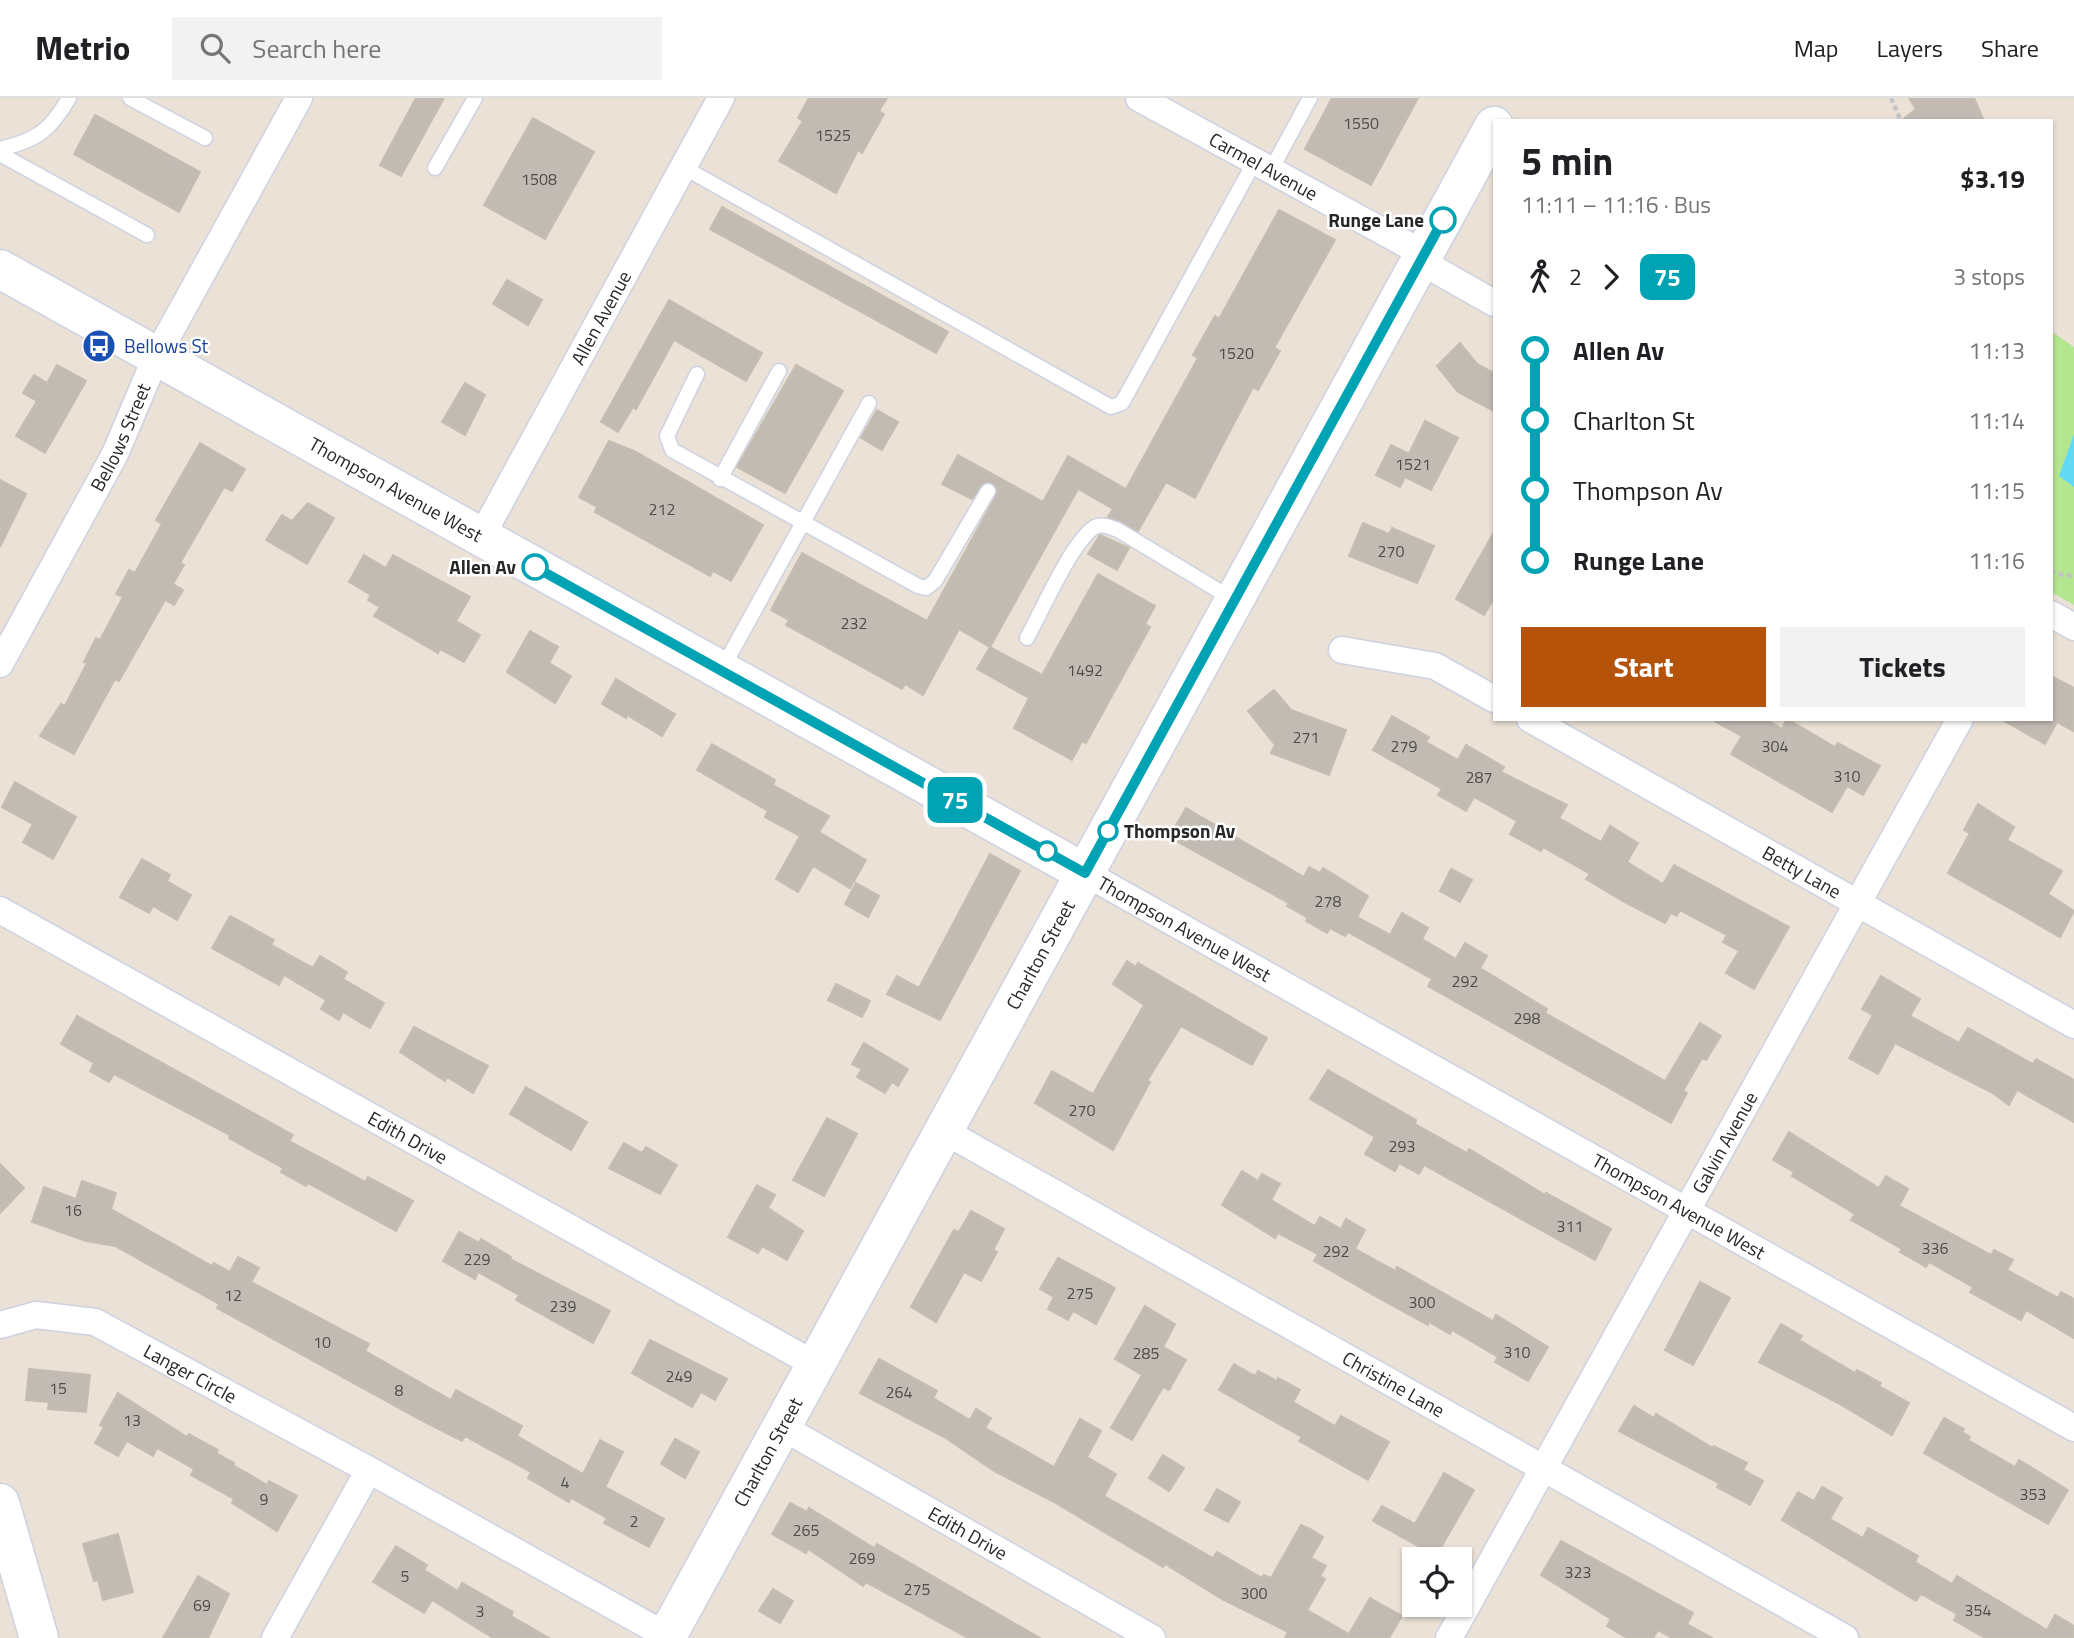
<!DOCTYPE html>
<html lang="en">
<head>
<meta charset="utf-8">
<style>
  body { margin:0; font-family:"Titillium Web",sans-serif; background:#f2f2f2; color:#202124; height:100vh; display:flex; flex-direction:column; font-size:26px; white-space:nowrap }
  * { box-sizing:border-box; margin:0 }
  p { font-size:23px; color:#757577 }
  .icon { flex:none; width:38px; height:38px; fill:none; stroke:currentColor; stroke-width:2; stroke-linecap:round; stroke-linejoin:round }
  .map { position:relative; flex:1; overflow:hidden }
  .panel { position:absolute; left:1493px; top:21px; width:560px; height:602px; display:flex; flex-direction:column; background:#fff; border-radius:0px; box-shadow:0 2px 5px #0004 }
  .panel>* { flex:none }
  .badge { padding:0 14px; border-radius:10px; font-size:24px; line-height:46px }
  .controls { position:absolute; left:1402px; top:1449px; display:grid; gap:14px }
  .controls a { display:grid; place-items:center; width:70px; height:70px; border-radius:0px; background:#fff; box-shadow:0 2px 5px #0004; font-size:35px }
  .map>.badge { position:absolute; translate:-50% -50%; box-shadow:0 0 0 4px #fff }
  .legs { display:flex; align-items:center; gap:10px; height:77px; padding:0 28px; font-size:23px }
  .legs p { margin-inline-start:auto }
  .head { display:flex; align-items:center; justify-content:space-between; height:119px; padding:0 28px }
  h1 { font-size:38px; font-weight:700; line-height:52px }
  .cta { display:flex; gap:14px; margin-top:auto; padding:14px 28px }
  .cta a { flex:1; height:80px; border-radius:0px; background:#b45309; color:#fff; font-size:28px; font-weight:700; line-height:80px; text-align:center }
  .cta a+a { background:#f2f2f2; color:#202124 }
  ul { padding:0 28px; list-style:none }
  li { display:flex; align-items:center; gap:24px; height:70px; font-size:26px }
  li i { display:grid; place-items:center; width:10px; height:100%; margin:0 9px; background:currentColor }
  li i::after { content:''; width:18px; height:18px; margin:-9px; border:5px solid; border-radius:50%; background:#fff }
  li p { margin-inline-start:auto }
  li:first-child i { background:linear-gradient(#0000 50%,currentColor 0) }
  li:last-child i { background:linear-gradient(currentColor 50%,#0000 0) }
  header { display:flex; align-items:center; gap:42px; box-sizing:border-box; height:98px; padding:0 35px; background:#fff; border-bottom:2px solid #e0e0e0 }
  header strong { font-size:33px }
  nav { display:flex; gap:38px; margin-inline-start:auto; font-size:24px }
  .search { width:490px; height:63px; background:#f2f2f2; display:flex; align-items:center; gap:18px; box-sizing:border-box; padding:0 24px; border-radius:0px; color:#757577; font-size:26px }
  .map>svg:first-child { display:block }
</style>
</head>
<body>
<header>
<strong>Metrio</strong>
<div class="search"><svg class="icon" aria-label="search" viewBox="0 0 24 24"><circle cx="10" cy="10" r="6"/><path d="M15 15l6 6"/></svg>Search here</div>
<nav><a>Map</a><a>Layers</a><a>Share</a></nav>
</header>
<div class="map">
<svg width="2074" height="1540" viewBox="0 0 2074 1540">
  <rect width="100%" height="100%" fill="#ebe1d7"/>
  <path fill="#b4e68f" d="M2051 233 2074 249V507L2051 494Z"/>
  <path fill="#62daf5" d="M2074 336V389L2059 378Z"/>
  <g fill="#c2bbb4" stroke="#c6bdb1" stroke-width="2">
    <path d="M416 0H444L401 78 380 67Z"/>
    <path d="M809 0H887L879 13 884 16 862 55 858 52 836 95 779 63 803 23 798 20Z"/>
    <path d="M1332 0H1418L1371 87 1305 51Z"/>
    <path d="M1909 0H1974L1984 23H1901L1916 11Z"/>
    <path d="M95 17 200 74 179 114 74 56Z"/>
    <path d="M533 20 594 54 545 141 484 107Z"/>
    <path d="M722 109 948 234 936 255 710 131Z"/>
    <path d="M1279 112 1335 142 1274 250 1280 253 1258 292 1253 289 1195 400 1166 384 1138 433 1108 419 1113 411 1078 391 990 549 959 531 923 597 905 586 902 591 786 527 789 522 771 512 802 455 927 523 998 394 993 385 984 384 972 401 942 386 958 357 1043 404 1068 358 1126 391 1198 260 1193 257 1215 218 1219 221Z"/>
    <path d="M507 182 542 202 528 227 493 206Z"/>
    <path d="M669 202 762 255 746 283 674 242 636 311 633 309 618 334 601 324Z"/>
    <path d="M1460 245 1477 266 1494 275V313L1458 294 1437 268Z"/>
    <path d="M57 267 86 283 45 355 16 338 37 303 23 295 34 277 47 285Z"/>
    <path d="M796 267 843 293 785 395 737 369Z"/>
    <path d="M465 285 485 297 465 337 442 324Z"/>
    <path d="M877 312 898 324 882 352 861 340Z"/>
    <path d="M1425 323 1458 340 1431 392 1405 379 1400 389 1376 377 1391 347 1409 356Z"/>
    <path d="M609 343 636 354 763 427 731 483 713 473 710 478 595 414 597 409 579 399Z"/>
    <path d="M200 345 245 371 232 393 224 389 180 465 184 467 173 486 183 492 174 507 165 502 119 583 115 581 74 656 40 638 61 606 65 608 87 565 84 564 96 540 100 542 123 499 116 496 129 472 135 475 162 426 156 422Z"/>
    <path d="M0 382 26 396 0 449Z"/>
    <path d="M308 405 334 420 307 466 266 442 282 417 292 423Z"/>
    <path d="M1363 425 1389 436 1392 430 1434 448 1417 485 1349 458Z"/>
    <path d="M1494 434V500L1484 517 1456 501Z"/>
    <path d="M1100 437 1129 450 1117 472 1088 456Z"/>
    <path d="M364 457 386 470 393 457 470 499 456 523 480 537 464 564 440 551 438 555 374 518 380 509 368 502 371 497 349 484Z"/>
    <path d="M1098 476 1155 508 1145 526 1150 529 1086 645 1082 643 1072 662 1014 630 1029 600 977 571 990 549 1042 577Z"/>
    <path d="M530 533 558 549 549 565 571 578 555 605 507 574Z"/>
    <path d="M2051 578 2074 590V633L2057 624 2045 646 2001 621H2053Z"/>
    <path d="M616 581 675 616 662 638 627 617 626 620 602 606Z"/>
    <path d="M1274 592 1291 612 1346 632 1329 677 1271 655 1275 647 1248 613Z"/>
    <path d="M1392 618 1429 639 1426 644 1458 662 1466 647 1504 669 1501 674 1567 707 1559 720 1601 744 1610 728 1638 745 1627 764 1663 786 1674 767 1789 829 1754 891 1726 875 1739 853 1723 844 1727 837 1680 812 1677 818 1671 815 1665 825 1626 805 1586 781 1590 776 1543 749 1541 753 1510 736 1517 723 1474 699 1466 713 1438 697 1442 691 1373 652Z"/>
    <path d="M1711 621H1766L1782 631 1787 621 1835 649 1838 645 1880 668 1863 697 1847 688 1832 714 1731 656 1742 638Z"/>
    <path d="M712 646 775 682 773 687 829 718 819 734 866 762 850 790 813 768 798 794 776 781 800 738 765 719 768 713 697 672Z"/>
    <path d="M15 684 76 719 53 761 23 744 33 726 2 709Z"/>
    <path d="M1978 706 2014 729 2007 742 2062 773 2048 796 2074 813 2060 839 1948 775 1970 735 1964 732Z"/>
    <path d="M1186 710 1304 779 1309 769 1320 775 1323 770 1368 798 1357 819 1390 837 1402 815 1428 830 1422 841 1456 861 1465 845 1487 858 1480 870 1547 911 1545 915 1665 983 1700 925 1721 938 1706 962 1702 960 1683 993 1687 995 1671 1025 1428 888 1432 881 1348 834 1345 838 1330 830 1327 835 1306 823 1308 820 1287 808 1289 805 1169 739Z"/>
    <path d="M990 756 1020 773 940 922 887 896 897 878 919 890Z"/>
    <path d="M142 761 170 777 167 783 191 797 177 822 153 808 149 815 120 799Z"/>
    <path d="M1451 771 1472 782 1460 804 1440 793Z"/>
    <path d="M856 785 879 798 868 819 845 806Z"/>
    <path d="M230 818 274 842 271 847 313 870 320 858 347 874 343 881 384 905 370 930 343 914 339 922 321 911 326 902 284 877 279 887 212 850Z"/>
    <path d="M1127 863 1136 869 1138 865 1267 940 1252 967 1181 928 1147 983 1150 984 1113 1052 1035 1005 1052 973 1093 996 1144 907 1113 886Z"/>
    <path d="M1881 878 1920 901 1910 918 1959 945 1968 930 2033 966 2036 961 2074 982V1024L2017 992 2009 1007 1991 994 1895 945 1878 976 1849 960 1873 917 1862 911Z"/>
    <path d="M836 886 870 903 862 919 828 902Z"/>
    <path d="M77 918 293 1037 289 1043 345 1073 365 1084 368 1079 413 1103 396 1133 308 1085 306 1088 281 1074 283 1070 229 1040 230 1037 114 976 109 984 90 973 94 965 61 946Z"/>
    <path d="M414 929 488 968 473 995 447 979 445 983 400 954Z"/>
    <path d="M864 945 908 971 898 988 892 984 885 995 857 979 862 971 852 966Z"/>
    <path d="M1328 972 1416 1022 1415 1026 1467 1055 1469 1051 1545 1097 1546 1095 1611 1131 1595 1162 1424 1067 1419 1076 1399 1065 1395 1073 1365 1056 1375 1039 1310 1001Z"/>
    <path d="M526 989 587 1024 571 1052 510 1016Z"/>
    <path d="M827 1020 857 1036 824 1098 793 1082Z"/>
    <path d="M1789 1034 1879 1090 1886 1078 1908 1091 1899 1108 1991 1157 1994 1152 2013 1162 2007 1172 2058 1200 2061 1194 2074 1201V1240L2026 1212 2021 1222 1970 1194 1973 1189 1929 1164 1926 1169 1900 1154 1902 1151 1851 1122 1855 1116 1792 1078 1794 1074 1773 1062Z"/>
    <path d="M624 1045 642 1055 646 1049 677 1067 660 1096 609 1070Z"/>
    <path d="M0 1066 24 1090 0 1115Z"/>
    <path d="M1242 1073 1258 1083 1262 1076 1280 1086 1271 1102 1315 1128 1320 1119 1341 1131 1346 1121 1365 1132 1355 1151 1395 1173 1397 1169 1493 1223 1496 1217 1548 1249 1528 1283 1495 1264 1498 1259 1452 1232 1450 1236 1429 1224 1428 1227 1379 1200 1314 1163 1318 1156 1278 1135 1275 1140 1222 1107Z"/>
    <path d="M82 1083 116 1095 111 1111 212 1168 214 1165 230 1174 238 1159 259 1170 251 1184 369 1246 365 1253 451 1302 456 1292 522 1328 517 1338 583 1376 600 1342 623 1354 605 1389 664 1421 649 1449 604 1425 607 1420 571 1400 569 1404 528 1380 531 1374 465 1338 462 1343 421 1322 217 1210 219 1206 115 1148 86 1143 32 1124 44 1089 76 1101Z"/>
    <path d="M757 1087 775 1097 768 1110 803 1133 787 1162 762 1148 758 1155 728 1139Z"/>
    <path d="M971 1113 1004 1131 993 1152 997 1154 981 1183 964 1174 936 1224 911 1209 954 1132 959 1134Z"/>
    <path d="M459 1134 479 1145 481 1141 511 1159 510 1161 610 1213 593 1245 516 1202 519 1197 478 1174 475 1181 443 1163Z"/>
    <path d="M1058 1160 1115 1190 1096 1226 1073 1213 1068 1222 1048 1211 1054 1199 1040 1191Z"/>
    <path d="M1700 1184 1730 1200 1693 1267 1665 1252Z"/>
    <path d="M1145 1208 1175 1226 1163 1249 1186 1262 1169 1292 1163 1289 1132 1342 1111 1330 1142 1277 1115 1261Z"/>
    <path d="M1781 1226 1802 1238 1799 1242 1855 1275 1857 1272 1881 1285 1879 1288 1909 1305 1892 1337 1838 1305 1759 1264Z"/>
    <path d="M650 1242 727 1281 715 1302 701 1294 692 1309 632 1275Z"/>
    <path d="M879 1261 937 1293 933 1300 970 1322 976 1311 991 1320 985 1330 1054 1369 1080 1321 1101 1333 1087 1359 1116 1376 1104 1398 1213 1460 1217 1454 1262 1480 1264 1477 1271 1480 1301 1427 1312 1432 1323 1439 1311 1460 1326 1468 1320 1478 1325 1481 1307 1512 1349 1536 1370 1500 1402 1518 1389 1540H1285L1288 1534 1222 1501 1165 1466 1163 1469 1054 1404 994 1373 944 1339 860 1295Z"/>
    <path d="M1234 1266 1255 1278 1258 1273 1277 1283 1278 1280 1300 1292 1293 1304 1335 1328 1341 1318 1389 1344 1368 1382 1299 1343 1302 1339 1219 1292Z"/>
    <path d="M29 1271 90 1277 86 1314 48 1311 49 1304 26 1302Z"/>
    <path d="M118 1295 187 1339 189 1336 218 1352 216 1355 234 1365 233 1367 267 1387 269 1383 297 1398 277 1433 232 1405 234 1401 191 1377 194 1371 157 1350 153 1358 127 1343 118 1358 95 1345 104 1329 100 1327Z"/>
    <path d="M1634 1308 1654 1320 1656 1316 1713 1350 1714 1348 1747 1365 1743 1372 1763 1383 1750 1407 1717 1389 1719 1385 1619 1333Z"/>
    <path d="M1944 1320 1964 1331 1962 1334 1970 1339 1968 1342 2015 1369 2019 1362 2068 1392 2048 1426 1924 1355Z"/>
    <path d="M675 1341 699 1354 685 1380 661 1366Z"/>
    <path d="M1163 1357 1184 1370 1169 1393 1149 1380Z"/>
    <path d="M1444 1375 1474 1392 1436 1458 1373 1423 1382 1408 1415 1426Z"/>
    <path d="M1822 1389 1842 1400 1830 1421 1863 1440 1868 1430 1918 1458 1915 1464 1952 1486 1957 1478 2047 1532 2055 1517 2074 1528V1540H1985L1954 1522 1957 1516 1921 1496 1916 1503 1782 1422 1798 1394 1814 1403Z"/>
    <path d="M1217 1391 1240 1404 1228 1424 1205 1412Z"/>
    <path d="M790 1405 807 1414 809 1410 874 1450 877 1446 1040 1540H968L866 1484 863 1488 808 1451 806 1455 772 1436Z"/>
    <path d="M118 1436 133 1494 103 1502 98 1482 94 1483 83 1446Z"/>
    <path d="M1561 1443 1693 1515 1687 1526 1712 1540H1672L1658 1532 1653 1540H1627L1607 1528 1611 1521 1541 1477Z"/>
    <path d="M396 1448 427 1467 424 1472 458 1493 462 1485 513 1514 511 1518 549 1540H493L432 1502 424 1515 373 1484Z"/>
    <path d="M198 1478 229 1496 208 1540H163Z"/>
    <path d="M773 1491 793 1503 780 1525 759 1513Z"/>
  </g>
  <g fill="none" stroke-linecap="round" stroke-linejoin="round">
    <defs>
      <g id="lane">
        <path d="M130 0 205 40"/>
        <path d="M0 51C37 42 50 33 69 0"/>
        <path d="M0 56 147 137"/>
        <path d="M683 69 1111 309 1122 305 1255 63"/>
        <path d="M435 70 475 0"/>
        <path d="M1271 72 1310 0"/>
        <path d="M697 276 667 338 672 352 918 488 926 490 935 483 988 393"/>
        <path d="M720 381 779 273"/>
        <path d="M1027 540C1042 513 1070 448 1092 431 1100 424 1109 429 1118 432L1234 502"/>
        <path d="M722 571 869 305"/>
      </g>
      <g id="street">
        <path id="s1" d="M1139 0 1424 156"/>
        <path d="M1420 163 1494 205"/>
        <path id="s2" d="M481 439 721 0"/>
        <path d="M2051 516 2074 529"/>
        <path d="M1342 552 1435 568 1494 601"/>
        <path id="s3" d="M0 566 115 356 156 259 299 0"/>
        <path id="s4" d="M1530 621 2074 927"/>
        <path id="s5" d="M1085 775 2074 1330"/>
        <path id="s6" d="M0 812 816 1267"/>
        <path id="s7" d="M944 1033 1845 1540"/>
        <path id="s8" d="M0 1227 36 1217 95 1224 369 1372 667 1538"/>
        <path id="s9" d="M782 1329 1152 1540"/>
        <path d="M275 1540 369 1372"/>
        <path id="s10" d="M1449 1540 1960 621"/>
      </g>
      <g id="secondary">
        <path id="s11" d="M0 171 1085 775"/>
        <path d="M0 1405 39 1540"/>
        <path id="s12" d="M666 1540 1494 28"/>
      </g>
    </defs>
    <use href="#lane" stroke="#ccd2e2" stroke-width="17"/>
    <use href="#street" stroke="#ccd2e2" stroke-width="29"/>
    <use href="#secondary" stroke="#ccd2e2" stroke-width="41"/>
    <g stroke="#c3c3c3" stroke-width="4.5" stroke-dasharray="5 3.5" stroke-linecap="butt">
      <path d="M1891 0 1901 23"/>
      <path d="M2051 472 2064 478 2074 477"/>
    </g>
    <use href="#lane" stroke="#fff" stroke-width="14"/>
    <use href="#street" stroke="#fff" stroke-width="26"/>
    <use href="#secondary" stroke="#fff" stroke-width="38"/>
  </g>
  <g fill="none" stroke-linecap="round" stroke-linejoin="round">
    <defs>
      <path id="line-1" d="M535 469 1085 775 1443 122"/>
    </defs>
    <use href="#line-1" stroke="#fff" stroke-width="16"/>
    <use href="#line-1" stroke="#00a3b4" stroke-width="10"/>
  </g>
  <defs>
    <symbol id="bus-disc" viewBox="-11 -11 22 22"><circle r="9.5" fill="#1a4fb4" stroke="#fff"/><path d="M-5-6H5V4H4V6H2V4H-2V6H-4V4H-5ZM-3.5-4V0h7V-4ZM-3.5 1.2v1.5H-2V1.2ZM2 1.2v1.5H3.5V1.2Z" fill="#fff"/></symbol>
  </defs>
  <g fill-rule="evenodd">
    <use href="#bus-disc" x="80" y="229" width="38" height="38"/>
  </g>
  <g fill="#fff" stroke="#00a3b4" stroke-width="3.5">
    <circle cx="1443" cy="122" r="12"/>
    <circle cx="535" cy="469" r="12"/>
    <circle cx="1108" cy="733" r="9"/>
    <circle cx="1047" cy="753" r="9"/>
  </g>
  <g text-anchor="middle" stroke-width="5" stroke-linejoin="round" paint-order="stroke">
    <g font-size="16" fill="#4e4c4a">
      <text x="1361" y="31">1550</text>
      <text x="833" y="43">1525</text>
      <text x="539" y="87">1508</text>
      <text x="1236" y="261">1520</text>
      <text x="1413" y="372">1521</text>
      <text x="662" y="417">212</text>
      <text x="1391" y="459">270</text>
      <text x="854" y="531">232</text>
      <text x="1085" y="578">1492</text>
      <text x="1306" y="645">271</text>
      <text x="1404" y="654">279</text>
      <text x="1775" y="654">304</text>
      <text x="1847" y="684">310</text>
      <text x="1479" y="685">287</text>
      <text x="1328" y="809">278</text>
      <text x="1465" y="889">292</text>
      <text x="1527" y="926">298</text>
      <text x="1082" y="1018">270</text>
      <text x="1402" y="1054">293</text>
      <text x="73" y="1118">16</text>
      <text x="1570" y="1134">311</text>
      <text x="1935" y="1156">336</text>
      <text x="1336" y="1159">292</text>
      <text x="477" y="1167">229</text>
      <text x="1080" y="1201">275</text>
      <text x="233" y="1203">12</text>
      <text x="1422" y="1210">300</text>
      <text x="563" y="1214">239</text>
      <text x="322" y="1250">10</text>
      <text x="1517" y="1260">310</text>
      <text x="1146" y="1261">285</text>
      <text x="679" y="1284">249</text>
      <text x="58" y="1296">15</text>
      <text x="399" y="1298">8</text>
      <text x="899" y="1300">264</text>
      <text x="132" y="1328">13</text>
      <text x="565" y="1390">4</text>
      <text x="2033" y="1402">353</text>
      <text x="264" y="1407">9</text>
      <text x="634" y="1429">2</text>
      <text x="806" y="1438">265</text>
      <text x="862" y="1466">269</text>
      <text x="1578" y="1480">323</text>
      <text x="405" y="1484">5</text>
      <text x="917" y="1497">275</text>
      <text x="1254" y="1501">300</text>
      <text x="202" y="1513">69</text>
      <text x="1978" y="1518">354</text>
      <text x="480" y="1519">3</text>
    </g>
    <g font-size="19" fill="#272727" stroke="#fff">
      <text dy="7" stroke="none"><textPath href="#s1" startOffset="142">Carmel Avenue</textPath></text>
      <text dy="7" stroke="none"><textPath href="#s2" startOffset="250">Allen Avenue</textPath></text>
      <text dy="7" stroke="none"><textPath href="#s3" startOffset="257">Bellows Street</textPath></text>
      <text dy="7" stroke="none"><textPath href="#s11" startOffset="453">Thompson Avenue West</textPath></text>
      <text dy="7" stroke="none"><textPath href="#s4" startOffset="312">Betty Lane</textPath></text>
      <text dy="7" stroke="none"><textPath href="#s5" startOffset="114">Thompson Avenue West</textPath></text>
      <text dy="7" stroke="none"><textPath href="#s12" startOffset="779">Charlton Street</textPath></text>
      <text dy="7" stroke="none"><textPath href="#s6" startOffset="467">Edith Drive</textPath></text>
      <text dy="7" stroke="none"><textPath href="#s10" startOffset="567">Galvin Avenue</textPath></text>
      <text dy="7" stroke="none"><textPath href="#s5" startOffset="681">Thompson Avenue West</textPath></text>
      <text dy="7" stroke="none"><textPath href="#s8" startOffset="205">Langer Circle</textPath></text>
      <text dy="7" stroke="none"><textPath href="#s7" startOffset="516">Christine Lane</textPath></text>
      <text dy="7" stroke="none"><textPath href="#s12" startOffset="212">Charlton Street</textPath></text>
      <text dy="7" stroke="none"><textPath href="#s9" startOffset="214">Edith Drive</textPath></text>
    </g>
    <g font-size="19" font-weight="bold" fill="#272727" stroke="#fff" text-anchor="end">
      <text x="1424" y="129">Runge Lane</text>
      <text x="516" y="476">Allen Av</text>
      <text x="1124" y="740" text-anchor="start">Thompson Av</text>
    </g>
    <g font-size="19" fill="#164399" stroke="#fff" text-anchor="start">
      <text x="124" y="255">Bellows St</text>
    </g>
  </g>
</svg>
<div class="controls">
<a><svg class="icon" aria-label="locate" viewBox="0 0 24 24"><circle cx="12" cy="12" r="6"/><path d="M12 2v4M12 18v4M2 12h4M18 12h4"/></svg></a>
</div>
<b class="badge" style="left:955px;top:702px;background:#00a3b4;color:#fff">75</b>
<section class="panel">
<div class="head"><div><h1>5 min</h1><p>11:11 – 11:16 · Bus</p></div><b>$3.19</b></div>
<div class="legs"><svg class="icon" aria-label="walk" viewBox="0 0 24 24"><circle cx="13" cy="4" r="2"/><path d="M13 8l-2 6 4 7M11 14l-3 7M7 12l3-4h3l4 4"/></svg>2<svg class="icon" aria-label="forward" viewBox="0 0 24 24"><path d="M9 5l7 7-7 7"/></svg><b class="badge" style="background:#00a3b4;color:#fff">75</b><p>3 stops</p></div>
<ul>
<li><i style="color:#00a3b4"></i><b>Allen Av</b><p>11:13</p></li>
<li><i style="color:#00a3b4"></i><span>Charlton St</span><p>11:14</p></li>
<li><i style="color:#00a3b4"></i><span>Thompson Av</span><p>11:15</p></li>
<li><i style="color:#00a3b4"></i><b>Runge Lane</b><p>11:16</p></li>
</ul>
<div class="cta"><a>Start</a><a>Tickets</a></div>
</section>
</div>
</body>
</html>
